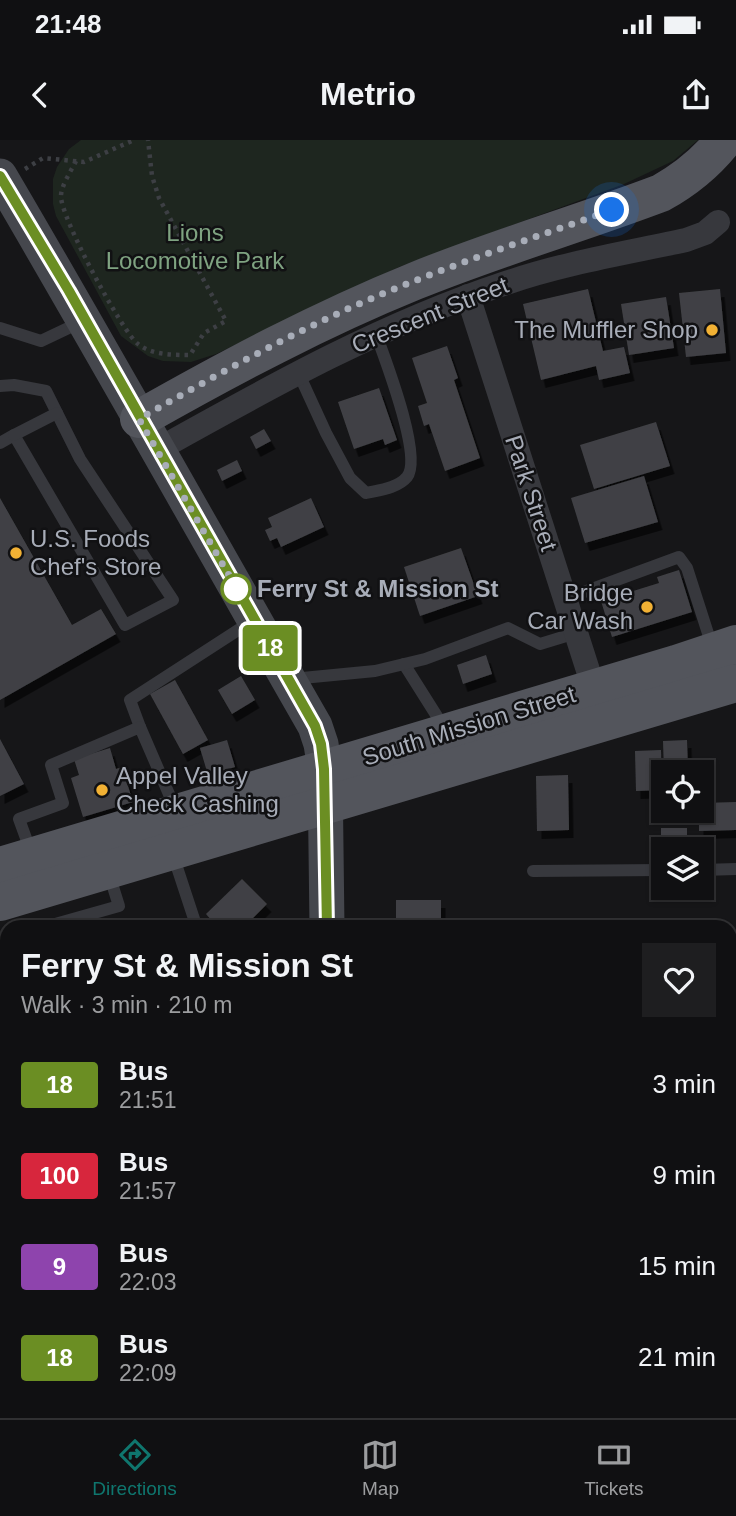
<!DOCTYPE html>
<html lang="en">
<head>
<meta charset="utf-8">
<style>
  body { margin:0; font-family:Arial,sans-serif; background:#1e1e20; color:#f1f3f6; height:100vh; display:flex; flex-direction:column; font-size:26px; white-space:nowrap }
  * { box-sizing:border-box; margin:0 }
  p { font-size:23px; color:#9c9d9f }
  .icon { flex:none; width:38px; height:38px; fill:none; stroke:currentColor; stroke-width:2; stroke-linecap:round; stroke-linejoin:round }
  .map { position:relative; flex:1; overflow:hidden }
  .drawer { position:absolute; left:0px; top:780px; width:737px; height:499px; display:flex; flex-direction:column; background:#101012; border-radius:21px 21px 0 0; box-shadow:0 2px 5px #0004,0 0 0 2px #303032 }
  .drawer>* { flex:none }
  .badge { padding:0 14px; border-radius:5px; font-size:24px; line-height:46px }
  .controls { position:absolute; left:651px; top:620px; display:grid; gap:14px }
  .controls a { display:grid; place-items:center; width:63px; height:63px; border-radius:0px; background:#101012; box-shadow:0 2px 5px #0004,0 0 0 2px #303032; font-size:35px }
  .you { position:absolute; width:35px; height:35px; margin:-18px; border:5px solid #fff; border-radius:50%; background:#1a73e8; box-shadow:0 0 0 10px #1a73e833 }
  .map>.badge { position:absolute; translate:-50% -50%; box-shadow:0 0 0 4px #fff }
  .round { display:grid; place-items:center; flex:none; width:74px; height:74px; border-radius:0px; background:#1e1e20 }
  .summary { display:flex; align-items:center; justify-content:space-between; height:119px; padding:0 21px }
  h1 { font-size:33px; font-weight:700; line-height:52px }
  ul { padding:0; list-style:none }
  li { display:flex; align-items:center; gap:21px; height:91px; padding:0 21px }
  li div { flex:1 }
  li b { display:block; font-size:26px }
  li em { font-style:normal }
  li .badge { min-width:77px; font-weight:700; text-align:center }
  .status { display:flex; justify-content:space-between; align-items:center; height:49px; padding:0 35px; background:#101012; direction:ltr }
  .status svg { height:19px; fill:currentColor }
  header { display:flex; justify-content:space-between; align-items:center; height:91px; padding:0 21px; background:#101012; font-size:32px; font-weight:700 }
  .tabs { display:flex; justify-content:space-around; align-items:center; height:98px; border-top:2px solid #303032; background:#101012; font-size:19px; color:#9c9d9f }
  .tabs a { display:grid; justify-items:center; gap:4px }
  .tabs .current { color:#0f766e }
  .map>svg:first-child { display:block }
</style>
</head>
<body>
<div class="status"><b>21:48</b><svg viewBox="0 0 49 12"><path d="M0 12V9h3v3zM5 12V6h3v6zM10 12V3h3v9zM15 12V0h3v12zM26 1h20v11H26zM47 4h2v5h-2z"/></svg></div>
<header><svg class="icon" aria-label="back" viewBox="0 0 24 24"><path d="M15 5l-7 7 7 7"/></svg>Metrio<svg class="icon" aria-label="share" viewBox="0 0 24 24"><path d="M12 15V3M7 8l5-5 5 5M5 13v7h14v-7"/></svg></header>
<div class="map">
<svg width="736" height="1278" viewBox="0 0 736 1278">
  <defs>
    <filter id="shadow"><feDropShadow dx="4.5" dy="8" stdDeviation="0" flood-color="#0009"/></filter>
  </defs>
  <rect width="100%" height="100%" fill="#161618"/>
  <path fill="#1e261f" d="M81 0H698L673 21 624 44 399 127 216 214 191 222 163 221 148 216 121 196 56 76 53 64V39L57 27 69 9Z"/>
  <g fill="#404145" filter="url(#shadow)">
    <path d="M588 149 603 211 624 207 630 233 599 240 596 226 541 240 523 164Z"/>
    <path d="M720 149 726 213 686 217 679 153Z"/>
    <path d="M666 157 674 208 629 215 621 164Z"/>
    <path d="M447 206 458 238 454 240 480 318 445 331 429 284 424 286 418 266 427 263 412 218Z"/>
    <path d="M379 248 397 300 385 305 383 299 354 309 338 262Z"/>
    <path d="M656 282 670 326 594 349 580 305Z"/>
    <path d="M264 289 271 301 256 309 250 297Z"/>
    <path d="M237 320 242 331 222 341 217 330Z"/>
    <path d="M644 336 658 382 585 403 571 358Z"/>
    <path d="M0 358 72 485 101 469 116 494 0 560Z"/>
    <path d="M311 358 324 387 281 407 277 398 270 401 265 390 272 387 268 378Z"/>
    <path d="M461 408 478 456 420 476 404 427Z"/>
    <path d="M679 430 692 472 612 497 601 461 659 443 657 437Z"/>
    <path d="M486 515 492 534 463 544 457 525Z"/>
    <path d="M241 536 255 560 232 574 218 550Z"/>
    <path d="M175 540 208 600 183 614 150 554Z"/>
    <path d="M0 599 24 644 0 656Z"/>
    <path d="M227 600 235 627 208 635 200 608Z"/>
    <path d="M687 600 688 631 664 632 663 601Z"/>
    <path d="M110 608 116 629 122 627 133 662 83 677 71 638 79 635 74 619Z"/>
    <path d="M661 610 662 650 636 651 635 611Z"/>
    <path d="M568 635 569 690 537 691 536 636Z"/>
    <path d="M736 662V690L699 691V670H702V663Z"/>
    <rect x="661" y="688" width="26" height="20"/>
    <path d="M242 739 267 764 243 788H218L206 774Z"/>
    <rect x="396" y="760" width="45" height="28"/>
    <rect x="0" y="862" width="7" height="126"/>
    <path d="M730 942H736V986H731Z"/>
    <rect x="0" y="1130" width="7" height="47"/>
    <path d="M0 1262H7V1272H24V1278H0Z"/>
    <rect x="152" y="1272" width="24" height="6"/>
    <rect x="211" y="1272" width="31" height="6"/>
    <rect x="374" y="1272" width="23" height="6"/>
    <rect x="416" y="1272" width="32" height="6"/>
    <rect x="467" y="1272" width="25" height="6"/>
    <path d="M525 1272 546 1274V1278H519L518 1274H525Z"/>
    <path d="M567 1272H596L597 1278H567Z"/>
    <rect x="629" y="1272" width="25" height="6"/>
    <rect x="674" y="1272" width="32" height="6"/>
  </g>
  <g fill="none" stroke-linecap="round" stroke-linejoin="round">
    <g stroke="#3d3f44" stroke-width="4.5" stroke-dasharray="3.5 5" stroke-linecap="butt">
      <path d="M76 21C71 31 61 46 61 56 60 76 122 192 138 204 152 215 172 215 190 215L204 193 226 181 159 58 152 36 148 0"/>
      <path d="M25 29 43 18 84 22 134 0"/>
    </g>
    <g stroke="#37383d" stroke-width="12">
      <path d="M0 188 41 201 81 182"/>
      <path d="M298 232 326 293 350 338 366 353C379 350 398 348 407 337 423 317 385 219 376 194"/>
      <path d="M0 246 14 245 46 251 80 319 173 460 125 485 14 295 0 303"/>
      <path d="M14 295 57 273"/>
      <path d="M565 459 679 417 687 428 713 509"/>
      <path d="M404 524 445 589"/>
      <path d="M292 539 375 531 425 519 508 488 540 504 576 493"/>
      <path d="M140 587 130 560 252 481"/>
      <path d="M31 712 19 679 63 663 51 625 140 587 175 668"/>
      <path d="M173 715 197 788"/>
      <path d="M702 730 736 729"/>
      <path d="M533 731 663 730"/>
      <path d="M41 788 119 766 109 734"/>
      <path d="M0 799 7 797"/>
      <path d="M730 1053H736"/>
    </g>
    <g stroke="#37383d" stroke-width="24">
      <path d="M468 156 594 549"/>
      <path d="M157 310C270 247 382 184 506 143 564 123 626 113 686 100L705 93 718 82"/>
      <path d="M730 895H736"/>
      <path d="M730 1216H736"/>
      <path d="M0 1218H7"/>
    </g>
    <g stroke="#45474d" stroke-width="35">
      <path d="M0 36C107 218 210 403 315 586L321 604 325 629 327 788"/>
      <path d="M326 1278V1272"/>
    </g>
    <g stroke="#53555c" stroke-width="38">
      <path d="M139 279C229 228 319 180 415 141 496 108 579 84 661 53 686 39 706 23 724 0"/>
      <path d="M0 726 676 524 736 504"/>
      <path d="M0 762 736 543"/>
    </g>
  </g>
  <g fill="none" stroke-linecap="round" stroke-linejoin="round">
    <defs>
      <path id="line" d="M0 36 69 151 315 586 321 604 324 629 327 788"/>
    </defs>
    <use href="#line" stroke="#fff" stroke-width="16"/>
    <use href="#line" stroke="#6b8e23" stroke-width="10"/>
    <path stroke="#a8adb8" stroke-width="7" stroke-dasharray="0 12.6" d="M236 449 242 458 139 279C209 239 279 200 352 167 437 129 525 101 612 70"/>
  </g>
  <g fill="#f2b134" stroke="#111113" stroke-width="2.5">
    <circle cx="712" cy="190" r="7"/>
    <circle cx="16" cy="413" r="7"/>
    <circle cx="647" cy="467" r="7"/>
    <circle cx="102" cy="650" r="7"/>
  </g>
  <circle fill="#fff" stroke="#6b8e23" stroke-width="3.5" cx="236" cy="449" r="14"/>
  <g text-anchor="middle" stroke-width="5" stroke-linejoin="round" paint-order="stroke">
    <g font-size="24" fill="#7fa381" stroke="#111113">
      <text x="195" y="101">Lions<tspan x="195" dy="28">Locomotive Park</tspan></text>
    </g>
    <g font-size="24" fill="#a8adb8" stroke="#111113">
      <text transform="translate(430 175) rotate(-22)" y="8">Crescent Street</text>
      <text transform="translate(531 353) rotate(72)" y="8">Park Street</text>
      <text transform="translate(469 586) rotate(-17)" y="8">South Mission Street</text>
    </g>
    <g font-size="24" fill="#a8adb8" stroke="#111113" text-anchor="end">
      <text x="698" y="198">The Muffler Shop</text>
      <text x="30" y="407" text-anchor="start">U.S. Foods<tspan x="30" dy="28">Chef's Store</tspan></text>
      <text x="633" y="461">Bridge<tspan x="633" dy="28">Car Wash</tspan></text>
      <text x="116" y="644" text-anchor="start">Appel Valley<tspan x="116" dy="28">Check Cashing</tspan></text>
    </g>
    <g font-size="24" font-weight="bold" fill="#a8adb8" stroke="#111113" text-anchor="start">
      <text x="257" y="457">Ferry St &amp; Mission St</text>
    </g>
  </g>
</svg>
<div class="controls">
<a><svg class="icon" aria-label="locate" viewBox="0 0 24 24"><circle cx="12" cy="12" r="6"/><path d="M12 2v4M12 18v4M2 12h4M18 12h4"/></svg></a>
<a><svg class="icon" aria-label="layers" viewBox="0 0 24 24"><path d="M12 4l9 5-9 5-9-5zM3 14l9 5 9-5"/></svg></a>
</div>
<div class="you" style="left:612px;top:70px"></div>
<b class="badge" style="left:270px;top:508px;background:#6b8e23;color:#fff">18</b>
<section class="drawer">
<div class="summary"><div><h1>Ferry St &amp; Mission St</h1><p>Walk · 3 min · 210 m</p></div><a class="round"><svg class="icon" aria-label="heart" viewBox="0 0 24 24"><path d="M12 20l-8-8c-3-5 5-10 8-4 3-6 11-1 8 4z"/></svg></a></div>
<ul>
<li><span class="badge" style="background:#6b8e23;color:#fff">18</span><div><b>Bus</b><p>21:51</p></div><em>3 min</em></li>
<li><span class="badge" style="background:#d7263d;color:#fff">100</span><div><b>Bus</b><p>21:57</p></div><em>9 min</em></li>
<li><span class="badge" style="background:#8e44ad;color:#fff">9</span><div><b>Bus</b><p>22:03</p></div><em>15 min</em></li>
<li><span class="badge" style="background:#6b8e23;color:#fff">18</span><div><b>Bus</b><p>22:09</p></div><em>21 min</em></li>
</ul>
</section>
</div>
<nav class="tabs">
<a class="current"><svg class="icon" aria-label="directions" viewBox="0 0 24 24"><path d="M12 3l9 9-9 9-9-9zM9 14v-3h6M13 9l2 2-2 2"/></svg>Directions</a>
<a><svg class="icon" aria-label="map" viewBox="0 0 24 24"><path d="M3 6l6-2 6 2 6-2v14l-6 2-6-2-6 2zM9 4v14M15 6v14"/></svg>Map</a>
<a><svg class="icon" aria-label="tickets" viewBox="0 0 24 24"><path d="M3 7h18v10H3zM15 7v10"/></svg>Tickets</a>
</nav>
</body>
</html>
